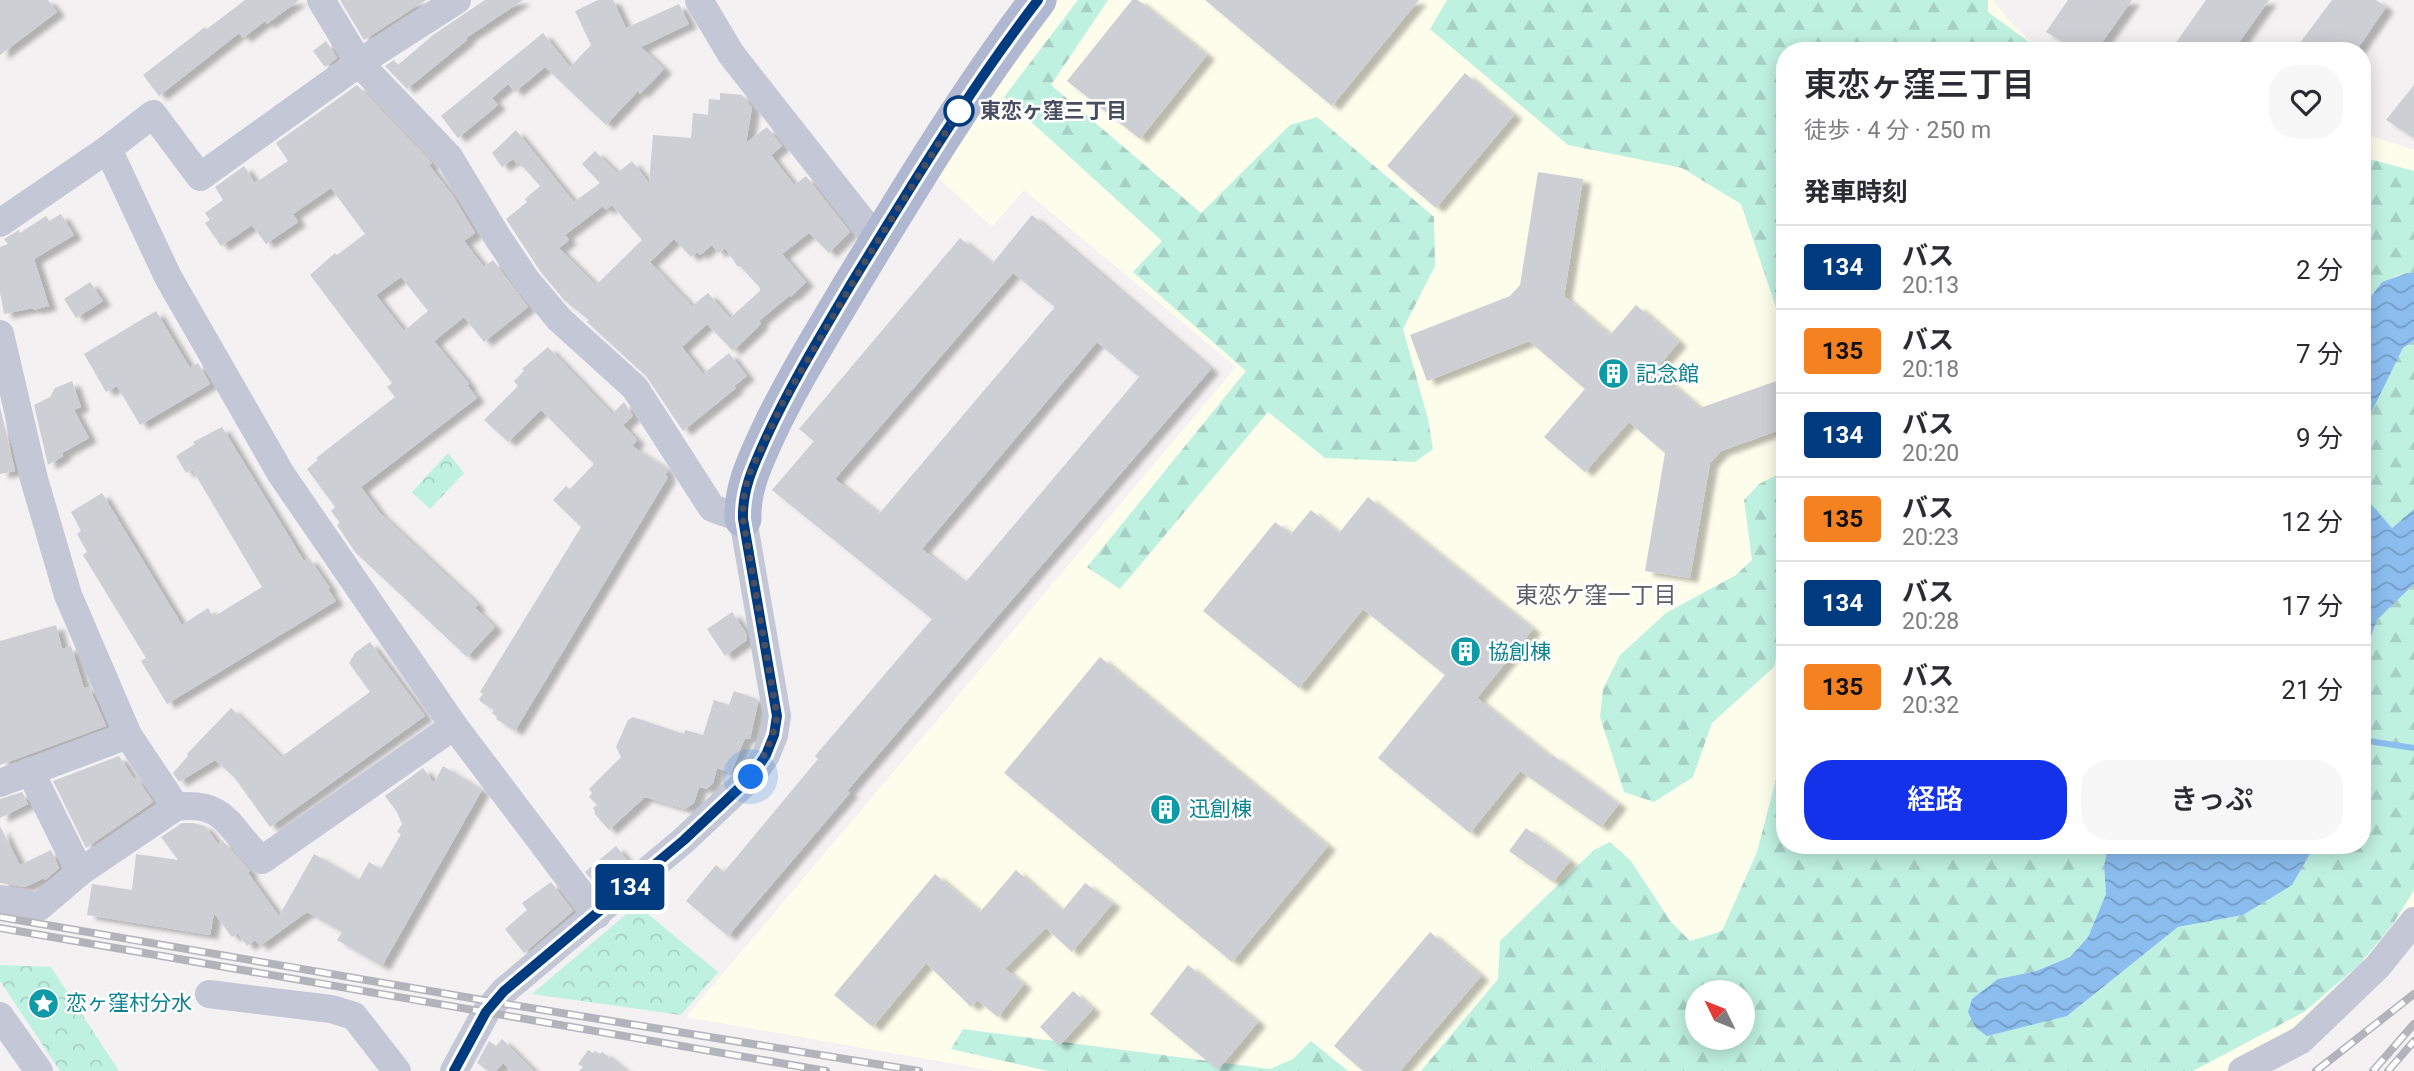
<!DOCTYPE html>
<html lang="ja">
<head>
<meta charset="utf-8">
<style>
  body { margin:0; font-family:Roboto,"Noto Sans JP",sans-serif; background:#f7f7f7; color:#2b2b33; height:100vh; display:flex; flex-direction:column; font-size:26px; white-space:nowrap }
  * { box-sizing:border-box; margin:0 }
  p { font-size:23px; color:#7c7c81 }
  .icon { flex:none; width:38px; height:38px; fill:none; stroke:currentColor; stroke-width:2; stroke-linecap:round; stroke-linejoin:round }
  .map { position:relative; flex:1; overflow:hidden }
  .panel { position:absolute; left:1776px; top:42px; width:595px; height:812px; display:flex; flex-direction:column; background:#fff; border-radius:28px; box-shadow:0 4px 18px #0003 }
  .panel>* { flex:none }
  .badge { padding:0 14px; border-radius:5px; font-size:24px; line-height:46px }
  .needle { width:46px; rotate:313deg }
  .fabs { position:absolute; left:1685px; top:980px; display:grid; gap:14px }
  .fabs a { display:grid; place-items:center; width:70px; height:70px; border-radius:50%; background:#fff; box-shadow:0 4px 18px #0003; font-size:35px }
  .you { position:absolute; width:35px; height:35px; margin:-18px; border:5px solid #fff; border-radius:50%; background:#1a73e8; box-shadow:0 0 0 10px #1a73e833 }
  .map>.badge { position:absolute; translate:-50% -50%; box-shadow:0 0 0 4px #fff }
  h2 { padding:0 28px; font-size:26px; line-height:63px }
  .round { display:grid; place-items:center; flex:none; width:74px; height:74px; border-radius:28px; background:#f7f7f7 }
  .headline { display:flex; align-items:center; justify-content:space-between; height:119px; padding:0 28px }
  h1 { font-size:33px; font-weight:600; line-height:52px }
  .cta { display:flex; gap:14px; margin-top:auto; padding:14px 28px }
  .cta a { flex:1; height:80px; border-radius:28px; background:#1432ea; color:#fff; font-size:28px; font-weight:600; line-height:80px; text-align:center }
  .cta a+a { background:#f7f7f7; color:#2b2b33 }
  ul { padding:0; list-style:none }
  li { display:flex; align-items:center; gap:21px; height:84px; padding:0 28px; border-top:2px solid #e1e1e2 }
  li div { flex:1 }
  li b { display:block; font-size:26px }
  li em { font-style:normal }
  li .badge { min-width:77px; font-weight:700; text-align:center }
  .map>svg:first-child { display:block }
</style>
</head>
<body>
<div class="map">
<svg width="2414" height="1071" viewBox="0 0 2414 1071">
  <defs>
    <pattern id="forest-firs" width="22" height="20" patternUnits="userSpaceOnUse" patternTransform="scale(1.75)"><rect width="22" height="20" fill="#bff1e1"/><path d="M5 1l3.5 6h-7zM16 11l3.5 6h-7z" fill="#a6d0c3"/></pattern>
    <pattern id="park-crowns" width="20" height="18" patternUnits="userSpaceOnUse" patternTransform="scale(1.75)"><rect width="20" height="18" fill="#bff1e1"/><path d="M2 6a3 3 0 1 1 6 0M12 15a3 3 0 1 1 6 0" fill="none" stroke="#a6d0c3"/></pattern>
    <pattern id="water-waves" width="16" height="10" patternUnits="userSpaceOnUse" patternTransform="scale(1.75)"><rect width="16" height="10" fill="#8bbdef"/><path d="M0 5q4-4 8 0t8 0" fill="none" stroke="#749cc5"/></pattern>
    <filter id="shadow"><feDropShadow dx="8" dy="4.5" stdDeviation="2" flood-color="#0004"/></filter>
  </defs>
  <rect width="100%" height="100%" fill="#f3f1f1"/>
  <path fill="#fdfdeb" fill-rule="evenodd" d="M1059 0H1993L2008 19 2040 51H1785V845H2362L2363 133 2414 150V912L2306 1030 2228 1071H994L686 1017 1236 367 1024 190 992 227 935 175 1022 46ZM1698 992H1743V1038H1698Z"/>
  <g fill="url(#forest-firs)" fill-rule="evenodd">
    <path d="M1078 0H1108L1051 85 1201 213 1290 125 1317 117 1434 217 1435 266 1403 329 1428 419 1433 449 1415 462 1325 458 1268 412 1120 589 1087 567 1246 371 1133 272 1162 241 1004 97Z"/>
    <path d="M1447 0H1988V12L2041 51H1785V316L1777 310 1741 204 1682 168 1568 145 1430 29Z"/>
    <path d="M2362 157 2414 171V273C2389 272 2376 290 2363 307Z"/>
    <path d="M2414 341V509L2392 528 2363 498 2362 429 2403 348Z"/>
    <path d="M1785 471V621L1774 667 1712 723 1693 777 1654 802 1624 792 1600 717 1603 689 1620 655 1666 613 1736 575 1752 560 1744 500 1759 484Z"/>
    <path d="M2414 584V890L2393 924 2359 965 2304 1012 2193 1071H1421L1498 979 1500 941 1594 850 1610 842 1631 861 1671 922 1690 941 1722 931 1757 852 1785 745V845H2108L2104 866 2106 894 2088 937 2070 957 2036 971 1998 979 2067 1016 2178 927 2243 915 2291 885 2315 845H2362L2363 659 2377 620ZM1698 992H1743V1038H1698Z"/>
    <path d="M963 1029 1270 1069 1293 1059 1311 1041 1348 1071H1048L951 1049Z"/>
  </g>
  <g fill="url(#park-crowns)">
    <path d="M448 453 464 473 430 509 412 492Z"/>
    <path d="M637 905 718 972 681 1015 532 994Z"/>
    <path d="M0 965 51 967 119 1071H60L0 981Z"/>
  </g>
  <g fill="url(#water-waves)">
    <path d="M2407 273H2414V341L2403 348 2363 429V307L2382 282Z"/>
    <path d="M2363 495 2392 528 2414 509V584L2377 620 2363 659Z"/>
    <path d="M2108 845H2315L2292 885 2243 915 2178 927 2067 1016 1987 1036 1976 1028 1968 1012 1972 999 1998 979 2036 971 2070 957 2088 937 2106 894 2104 866Z"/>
  </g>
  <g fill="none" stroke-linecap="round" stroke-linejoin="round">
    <path stroke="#8bbdef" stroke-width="6" d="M2362 740 2414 748"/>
  </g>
  <g fill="#cdcfd5" fill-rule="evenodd" filter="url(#shadow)">
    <path d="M0 0H48L57 12 0 55Z"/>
    <path d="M245 0H299L267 24 265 21 243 38 239 33 159 96 143 75 205 27 207 29Z"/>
    <path d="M340 0H426L364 40Z"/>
    <path d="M485 0H523L466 38 467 40 407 89 385 66 394 60 398 65 433 35Z"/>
    <path d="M598 0H613L626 28 679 4 689 24 641 47 664 69 640 94 638 91 606 125 545 67 515 92 508 84 492 98 498 105 458 138 441 116 543 33 570 67 591 45 575 11Z"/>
    <path d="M1132 0H1138L1207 55 1140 139 1067 81Z"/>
    <path d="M1205 0H1419L1332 106Z"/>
    <path d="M2068 0H2132L2096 51H2077L2046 32Z"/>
    <path d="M2206 0H2269L2233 51H2170Z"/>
    <path d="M2332 0H2376L2386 7 2356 51H2294Z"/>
    <path d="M326 41 337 58 325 67 313 51Z"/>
    <path d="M1465 73 1514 115 1436 208 1387 166Z"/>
    <path d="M357 85 432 163 429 165 453 196 475 233 464 241 484 267 493 260 528 307 484 342 464 317 434 341 469 384 467 385 477 398 361 487 380 513 478 605 475 608 495 627 467 657 355 552 337 525 340 523 331 511 335 507 307 469 318 460 316 458 395 397 387 387 392 383 310 275 335 253 337 255 365 234 331 188 293 214 298 222 266 244 252 225 221 246 205 223 210 220 205 213 223 200 215 187 244 166 255 183 288 161 276 143ZM401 277 428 311 404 331 376 295Z"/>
    <path d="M2414 85V138L2386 120Z"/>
    <path d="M720 93 742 95 752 108 746 143 767 127 782 146 771 155 794 185 806 176 850 232 829 253 809 233 782 254 806 282 791 297 790 295 759 321 761 323 757 328 733 351 707 324 682 347 703 374 729 353 747 376 734 386 736 388 683 431 646 376 587 322 589 320 564 300 540 271 506 219 527 202 525 199 540 186 519 162 517 164 513 159 502 167 492 153 516 130 574 202 600 183 582 164 595 151 617 173 632 161 649 183 653 135 691 138 693 113 708 115 709 99 720 100ZM612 205 642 240 596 285 559 248 569 240 565 235 603 206 606 210ZM674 239 691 257 697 252 700 255 712 245 718 253 725 248 738 267 740 266 760 288V291L730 318 708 293 692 306 650 262Z"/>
    <path d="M1538 172 1583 179 1564 296 1610 335 1636 305 1679 342 1655 370 1700 408 1785 378V428L1721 451 1710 463 1690 578 1645 571 1665 453 1629 422 1585 472 1544 437 1585 389 1529 341 1427 381 1410 335 1510 296 1520 285Z"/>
    <path d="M61 214 74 235 34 259 49 306 33 310V308L4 314 0 292V247L8 244 4 239 19 230 20 233 46 216 49 221Z"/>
    <path d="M1032 215 1211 369 847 791 850 793 728 936 686 901 716 865 724 872 818 759 815 756 932 619 772 490 814 441 799 429 960 238 992 264ZM1013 273 1055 307 879 514 835 479ZM1097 342 1139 377 965 583 922 549Z"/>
    <path d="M90 282 103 301 76 318 64 299Z"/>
    <path d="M156 311 190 368 198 363 210 384 140 425 117 386 106 392 84 354Z"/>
    <path d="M548 347 612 414 624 402 633 416 623 425 637 440 632 446 661 465 668 471 665 475 668 477 515 731 496 719 497 717 492 713 494 710 481 702 479 699 483 694 480 692 581 527 553 500 566 486 570 489 594 464 541 410 508 442 484 420 518 386 514 381 524 371 522 369Z"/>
    <path d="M72 381 81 407 74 410 89 438 62 453 63 456 48 465 34 405 50 397 55 388Z"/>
    <path d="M0 407 15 471 0 474Z"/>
    <path d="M222 427 304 561 309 558 330 588 328 589 336 601 167 704 141 661 146 658 83 555 87 552 77 534 81 531 71 512 102 493 182 625 208 608 213 617 262 587 192 469 186 473 176 456 195 444 193 442Z"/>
    <path d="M1368 497 1533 629 1477 698 1551 757 1552 755 1619 804 1601 827 1520 771 1470 833 1378 758 1445 675 1363 609 1299 688 1203 611 1275 522 1291 534 1311 510 1339 533Z"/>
    <path d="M732 612 746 633 747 640 725 656 707 629Z"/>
    <path d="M56 625 62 649 71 646 84 688 89 687 106 726 0 765V641Z"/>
    <path d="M370 642 425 716 270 827 234 777 215 760 179 782 173 773 188 756 187 754 231 708 281 757 370 692 349 663 355 653Z"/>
    <path d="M1100 657 1328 846 1232 962 1004 773Z"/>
    <path d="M734 691 757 699 758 703 750 739 745 738 731 773 717 768 713 783 707 789 699 787 694 803 685 809 645 797 609 830 594 813 595 811 593 808 597 805 589 797 592 793 589 789 621 757 616 747 628 720 633 717 684 734 685 730 703 735 714 700 729 705Z"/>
    <path d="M119 756 134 779 136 777 153 802 86 848 53 781Z"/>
    <path d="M443 766 482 790 382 966 337 940 342 932 307 912 260 946 255 940 247 946 238 933 232 937 214 913 210 935 87 915 92 884 132 890 136 854 178 860 161 837 182 823H193L205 826 218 844 223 841 250 871 248 873 279 916 314 854 359 880 369 862 381 869 401 834 397 832 402 824 397 812 385 796 423 768 434 783Z"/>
    <path d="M22 792 28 804 0 818V799Z"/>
    <path d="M0 826 20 865 51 850 59 868 45 880 44 878 25 887 0 883Z"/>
    <path d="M1526 828 1570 861 1553 882 1509 851Z"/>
    <path d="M616 846 629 863 599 889 585 872Z"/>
    <path d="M1016 870 1062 911 1085 883 1113 903 1072 952 1046 928 1005 969 1024 984 998 1017 977 1000 971 1007 926 963 873 1027 834 995 935 874 980 912Z"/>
    <path d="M551 882 573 911 524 953 505 929 527 910 522 903Z"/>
    <path d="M1430 932 1481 976 1400 1071H1363L1334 1046Z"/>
    <path d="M1188 965 1258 1022 1218 1070 1150 1014Z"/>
    <path d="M1073 991 1093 1009 1059 1046 1040 1027Z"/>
    <path d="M502 1039 534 1071H511L503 1063 496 1071H488L477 1063 489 1041 496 1046Z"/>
    <path d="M588 1050 593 1053 595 1051 600 1054 602 1052 626 1071H579L583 1067 578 1064Z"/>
  </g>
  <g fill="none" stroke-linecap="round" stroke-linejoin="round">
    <g stroke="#c4c8d6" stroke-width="28">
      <path d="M321 0 359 63 449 157 498 238 527 281 559 319 635 388 712 508 743 519 777 716 774 735 766 755 751 777 684 840 504 991 486 1012 454 1071"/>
      <path d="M699 0 731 54 878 241"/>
      <path d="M108 149 168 277 281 474 454 726 597 915"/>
      <path d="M0 223 108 149 153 114 200 177 359 63 457 0"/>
      <path d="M0 334 34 479 68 595 128 735 176 807"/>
      <path d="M30 771 80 872"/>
      <path d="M0 783 128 735"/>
      <path d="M0 899 39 907 80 872 176 807C229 800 229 832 262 860L454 726"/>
      <path d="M209 994 331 1009 354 1016 397 1071"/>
      <path d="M0 1016 39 1071"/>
      <path d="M2242 1071 2301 1040 2378 966 2414 921"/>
    </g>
    <path stroke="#b0b7d0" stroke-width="37" d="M743 519C742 487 755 462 768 433 792 382 822 334 851 285 910 188 969 90 1038 0"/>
    <defs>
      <g id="rail">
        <path d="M0 917 494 1002 919 1071"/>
        <path d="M0 928 826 1071"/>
        <path d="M2316 1071 2414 994"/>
        <path d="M2373 1071 2414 1024"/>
        <path d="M2388 1071 2414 1041"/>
      </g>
    </defs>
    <use href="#rail" stroke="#b3b3bb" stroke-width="8"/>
    <use href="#rail" stroke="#fff" stroke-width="5" stroke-dasharray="16" stroke-linecap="butt"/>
  </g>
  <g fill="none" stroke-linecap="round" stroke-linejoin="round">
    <defs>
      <path id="line" d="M454 1071 486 1012 504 991 684 840 751 777 766 755 774 735 777 716 743 519C742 489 754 465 766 438 790 386 819 338 848 289 908 191 968 91 1038 0"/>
    </defs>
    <use href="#line" stroke="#fff" stroke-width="16"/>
    <use href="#line" stroke="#003b80" stroke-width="10"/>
    <path stroke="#484d5f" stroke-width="7" stroke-dasharray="0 12.6" d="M751 777C764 757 773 740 777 716L743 519V502L748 477 782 404 863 265 959 111"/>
  </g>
  <defs>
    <symbol id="building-disc" viewBox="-11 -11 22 22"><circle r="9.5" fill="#0f9aa8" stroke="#fff"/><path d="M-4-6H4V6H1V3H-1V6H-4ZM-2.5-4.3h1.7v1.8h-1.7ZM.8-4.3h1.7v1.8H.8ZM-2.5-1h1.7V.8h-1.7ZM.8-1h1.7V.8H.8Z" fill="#fff"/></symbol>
    <symbol id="sight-disc" viewBox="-11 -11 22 22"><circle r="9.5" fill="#0f9aa8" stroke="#fff"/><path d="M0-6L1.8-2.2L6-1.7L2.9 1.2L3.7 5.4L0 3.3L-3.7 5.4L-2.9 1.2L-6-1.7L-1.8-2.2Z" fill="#fff"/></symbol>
  </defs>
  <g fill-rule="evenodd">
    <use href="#building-disc" x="1596" y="356" width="35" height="35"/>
    <use href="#building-disc" x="1448" y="634" width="35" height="35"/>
    <use href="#building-disc" x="1148" y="792" width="35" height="35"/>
    <use href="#sight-disc" x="26" y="986" width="35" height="35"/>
  </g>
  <circle fill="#fff" stroke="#003b80" stroke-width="3.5" cx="959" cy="111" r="14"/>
  <g text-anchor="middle" stroke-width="5" stroke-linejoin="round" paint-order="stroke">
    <g font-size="21" font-weight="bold" fill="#484d5f" stroke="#fff" text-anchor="start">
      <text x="980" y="118">東恋ヶ窪三丁目</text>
    </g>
    <g font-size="21" fill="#0d838f" stroke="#fff" text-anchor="start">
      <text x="1636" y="381">記念館</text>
      <text x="1488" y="659">協創棟</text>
      <text x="1189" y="816">迅創棟</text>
      <text x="66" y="1010">恋ヶ窪村分水</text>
    </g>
    <g font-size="23" fill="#5d5e66" stroke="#fff">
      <text x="1596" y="603">東恋ケ窪一丁目</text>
    </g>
  </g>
</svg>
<div class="fabs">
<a><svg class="needle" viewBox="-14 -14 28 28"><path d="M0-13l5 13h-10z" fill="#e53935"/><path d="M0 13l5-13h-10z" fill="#7c7c81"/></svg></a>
</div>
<div class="you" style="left:751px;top:777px"></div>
<b class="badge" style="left:630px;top:887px;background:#003b80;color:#fff">134</b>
<section class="panel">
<div class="headline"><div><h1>東恋ヶ窪三丁目</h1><p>徒歩 · 4 分 · 250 m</p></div><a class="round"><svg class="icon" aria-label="heart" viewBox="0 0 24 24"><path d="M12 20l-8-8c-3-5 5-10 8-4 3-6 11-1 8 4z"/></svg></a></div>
<h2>発車時刻</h2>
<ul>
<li><span class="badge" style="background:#003b80;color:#fff">134</span><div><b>バス</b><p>20:13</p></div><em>2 分</em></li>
<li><span class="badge" style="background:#f58220;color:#111">135</span><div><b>バス</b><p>20:18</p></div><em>7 分</em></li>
<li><span class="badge" style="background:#003b80;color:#fff">134</span><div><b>バス</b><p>20:20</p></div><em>9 分</em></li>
<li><span class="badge" style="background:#f58220;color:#111">135</span><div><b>バス</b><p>20:23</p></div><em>12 分</em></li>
<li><span class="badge" style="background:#003b80;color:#fff">134</span><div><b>バス</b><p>20:28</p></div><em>17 分</em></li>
<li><span class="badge" style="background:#f58220;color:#111">135</span><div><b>バス</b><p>20:32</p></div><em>21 分</em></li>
</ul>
<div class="cta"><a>経路</a><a>きっぷ</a></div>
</section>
</div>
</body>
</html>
